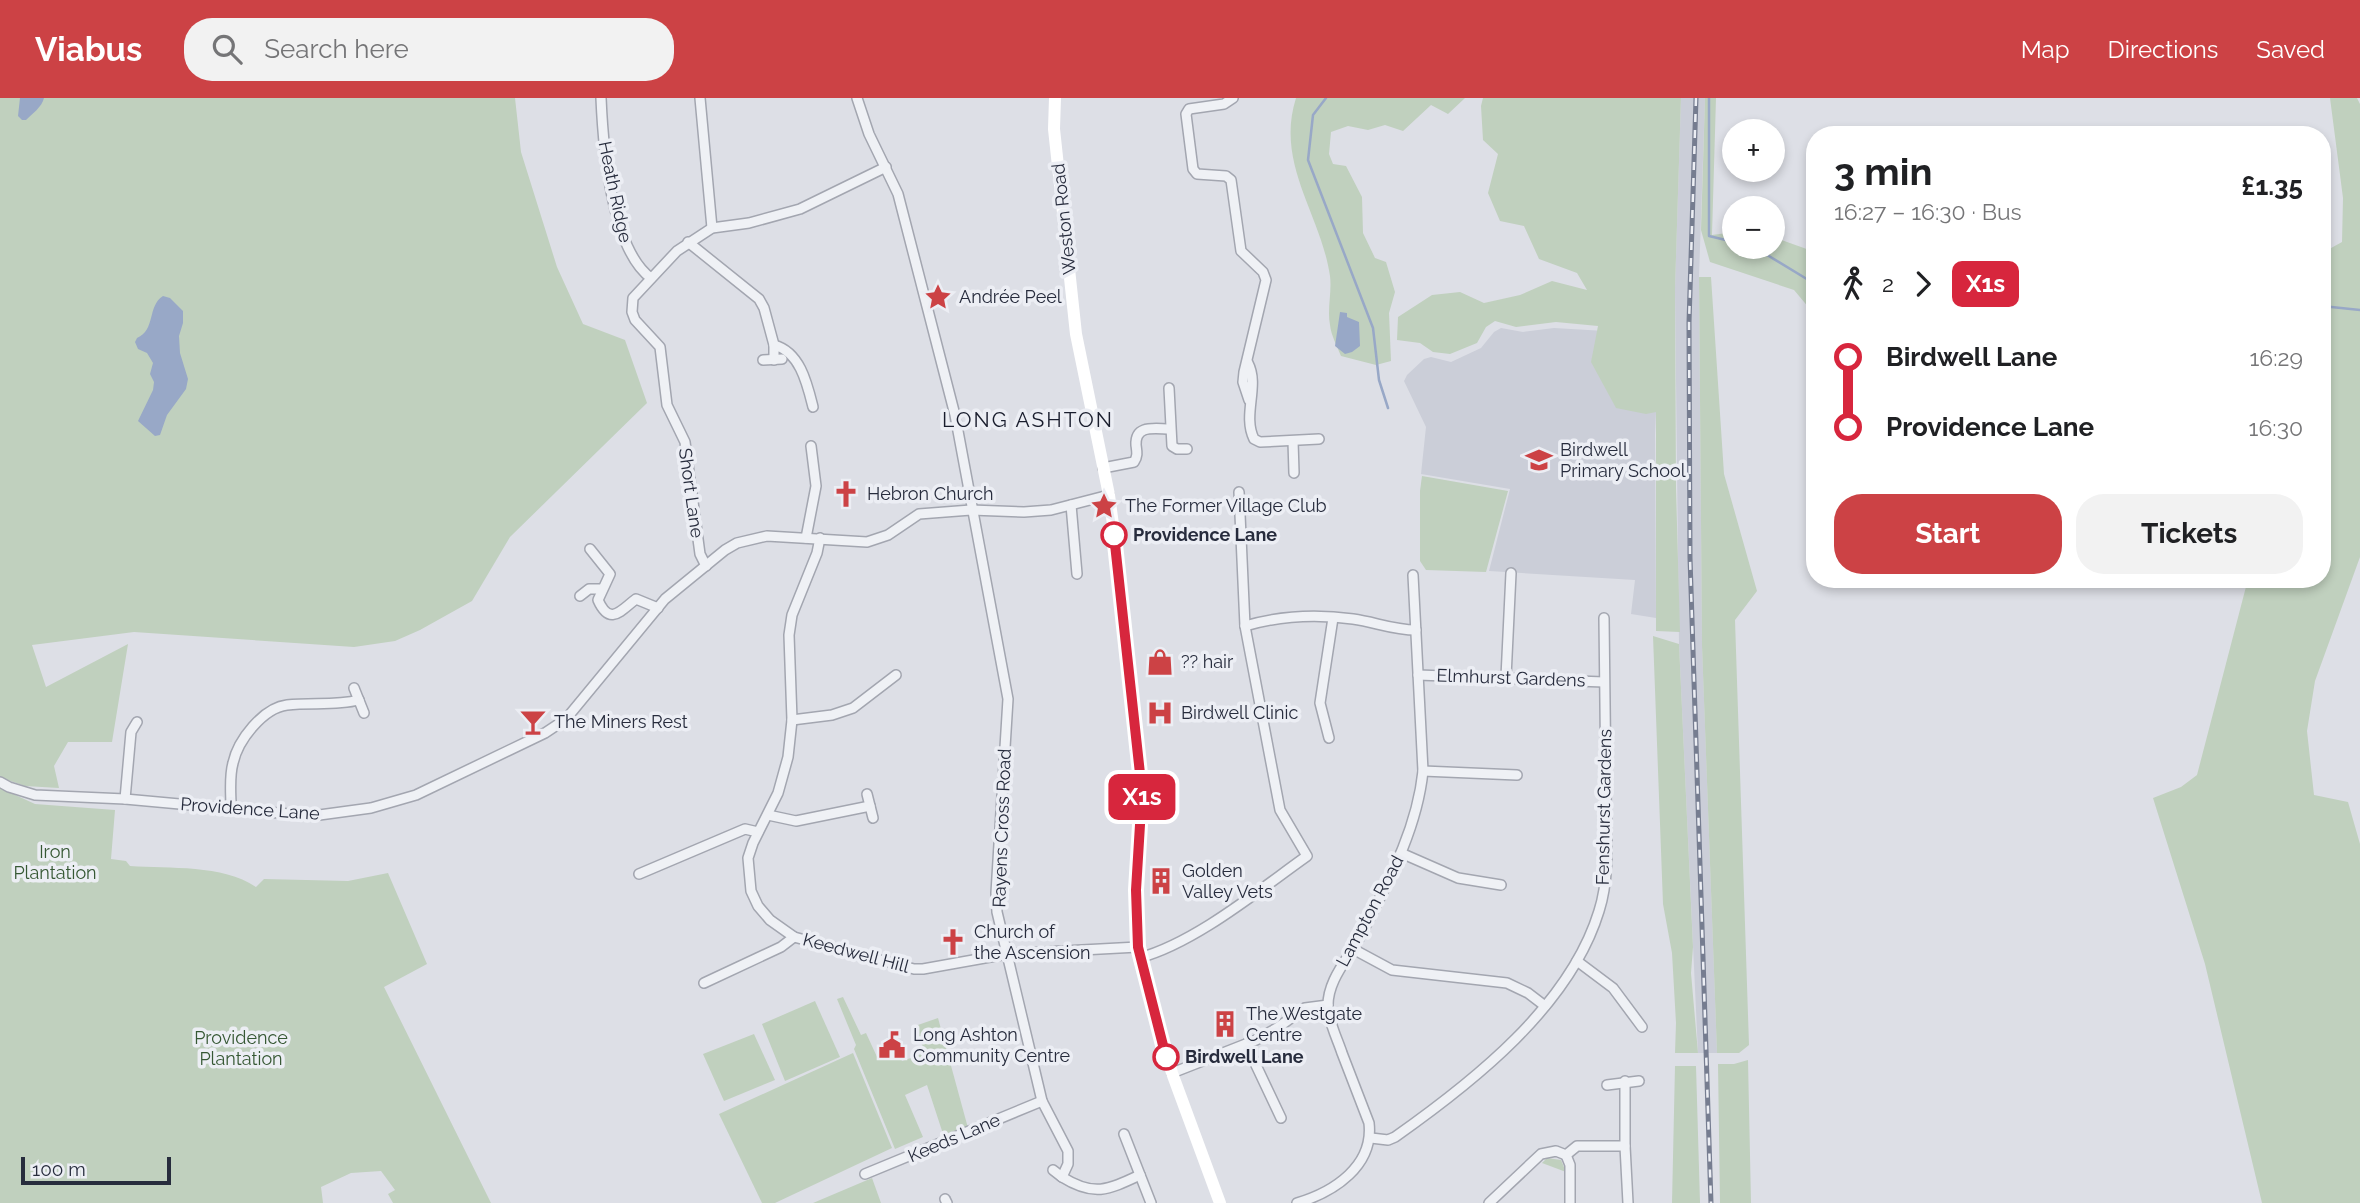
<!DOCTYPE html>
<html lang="en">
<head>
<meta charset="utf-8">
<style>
  body { margin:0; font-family:Raleway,sans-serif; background:#f2f2f2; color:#202124; height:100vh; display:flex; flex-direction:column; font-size:26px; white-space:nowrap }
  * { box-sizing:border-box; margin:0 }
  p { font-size:23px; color:#757577 }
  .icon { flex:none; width:38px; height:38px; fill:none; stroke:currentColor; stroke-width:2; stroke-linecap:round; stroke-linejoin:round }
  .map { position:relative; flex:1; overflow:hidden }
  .panel { position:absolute; left:1806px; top:28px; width:525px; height:462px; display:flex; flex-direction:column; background:#fff; border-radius:28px; box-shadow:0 4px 10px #0003 }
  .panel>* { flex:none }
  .badge { padding:0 14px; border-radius:10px; font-size:24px; line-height:46px }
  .fabs { position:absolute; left:1722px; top:21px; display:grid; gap:14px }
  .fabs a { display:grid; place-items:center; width:63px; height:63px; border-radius:50%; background:#fff; box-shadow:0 4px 10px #0003; font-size:35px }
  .scale { position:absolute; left:21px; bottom:18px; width:150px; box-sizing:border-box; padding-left:7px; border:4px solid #272c3d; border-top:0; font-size:19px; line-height:24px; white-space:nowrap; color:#272c3d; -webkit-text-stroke:5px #eceef4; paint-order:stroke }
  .map>.badge { position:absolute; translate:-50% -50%; box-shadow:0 0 0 4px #fff }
  .legs { display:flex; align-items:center; gap:10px; height:77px; padding:0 28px; font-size:23px }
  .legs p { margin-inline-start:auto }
  .summary { display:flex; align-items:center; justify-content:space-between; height:119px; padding:0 28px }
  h1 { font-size:38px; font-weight:700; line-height:52px }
  .button { display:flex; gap:14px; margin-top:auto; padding:14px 28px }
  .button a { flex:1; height:80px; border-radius:28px; background:#cc4245; color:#fff; font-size:28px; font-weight:700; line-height:80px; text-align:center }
  .button a+a { background:#f2f2f2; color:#202124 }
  ul { padding:0 28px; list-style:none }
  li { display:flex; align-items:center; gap:24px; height:70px; font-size:26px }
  li i { display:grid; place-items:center; width:10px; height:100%; margin:0 9px; background:currentColor }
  li i::after { content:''; width:18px; height:18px; margin:-9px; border:5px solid; border-radius:50%; background:#fff }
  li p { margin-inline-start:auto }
  li:first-child i { background:linear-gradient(#0000 50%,currentColor 0) }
  li:last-child i { background:linear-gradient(currentColor 50%,#0000 0) }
  header { display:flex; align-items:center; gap:42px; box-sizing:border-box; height:98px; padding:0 35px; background:#cc4245; color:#fff }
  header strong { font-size:33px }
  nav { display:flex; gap:38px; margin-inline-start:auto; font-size:24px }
  .search { width:490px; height:63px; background:#f2f2f2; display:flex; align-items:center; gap:18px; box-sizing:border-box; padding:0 24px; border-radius:28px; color:#757577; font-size:26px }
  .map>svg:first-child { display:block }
</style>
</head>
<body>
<header>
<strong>Viabus</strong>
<div class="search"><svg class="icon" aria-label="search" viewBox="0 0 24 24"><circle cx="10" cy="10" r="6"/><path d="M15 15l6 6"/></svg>Search here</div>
<nav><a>Map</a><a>Directions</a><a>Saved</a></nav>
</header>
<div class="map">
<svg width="2360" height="1105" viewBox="0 0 2360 1105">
  <rect width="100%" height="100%" fill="#dddfe6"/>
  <g fill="#cbced8">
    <path d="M1681 0H1705L1699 179 1702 547 1717 955H1698L1679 546 1675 191Z"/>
    <path d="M1660 228 1655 336 1656 520 1631 516 1635 482 1489 473 1510 391 1421 376 1426 329 1404 283 1407 277 1424 261 1431 259 1451 264 1481 250 1494 234 1501 230 1523 234 1554 230 1605 233Z"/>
  </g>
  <g fill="#c0d0be">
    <path d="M0 0H515L521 54 557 169 583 226 625 242 647 305 510 439 472 503 420 532 395 543 354 549 134 534 32 547 46 589 128 546 112 644H68L54 668 59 690 25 688 5 681 0 686Z"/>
    <path d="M1296 0H1465L1448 16 1431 7 1403 33 1385 27 1368 32 1348 28 1331 34 1329 56 1333 66 1346 68 1362 99 1363 135 1375 160 1386 164 1395 194 1389 215 1391 263 1376 267 1341 258C1337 248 1331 237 1330 227 1327 211 1332 194 1330 178 1321 116 1275 66 1296 0Z"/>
    <path d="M1483 0H1681L1675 191 1676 390 1680 534 1656 533V314L1646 316 1616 310 1591 264 1598 228 1556 224 1516 229 1495 223 1486 229 1477 245 1450 256 1433 254 1420 245 1397 242 1398 219 1432 197 1460 194 1484 205 1520 197 1552 183 1587 192 1577 175 1539 161 1524 128 1500 123 1488 95 1498 56 1483 42 1481 8Z"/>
    <path d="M1705 0H1716L1712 137 1734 134V149H1773V139L1815 154V217L1794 192 1710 164 1701 132Z"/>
    <path d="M2330 0H2357L2360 6V459L2315 583 2307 633 2314 697 2348 704 2360 746V1105H2262L2205 866 2153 700 2181 689 2197 677 2248 481H2322V155L2342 144 2343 100Z"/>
    <path d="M1699 179H1711L1724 376 1757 493 1735 522 1749 947 1739 955H1717L1702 548Z"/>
    <path d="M1422 378 1508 393 1486 474 1426 472 1420 463V393Z"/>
    <path d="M1653 538 1679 546 1693 849 1691 875 1698 955H1675L1676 925 1672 855 1663 806Z"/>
    <path d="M0 690 35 706 115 712 111 761 126 763 130 768C170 771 222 766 256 789L264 781 348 783 388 775 427 866 384 889 491 1105H393L388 1096 395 1092 381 1073 351 1075 321 1089 323 1105H0Z"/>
    <path d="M843 899 861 937 866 935 878 961 898 954 902 963 925 955 915 928 938 920 968 1030 945 1042 927 987 905 997 923 1039 895 1051 854 951 856 947 837 901Z"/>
    <path d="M815 903 840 959 785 983 762 926Z"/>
    <path d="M754 936 775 982 724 1003 703 956Z"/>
    <path d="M853 955 892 1050 775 1105H762L719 1016Z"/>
    <path d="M1748 962 1751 1105H1720L1718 966H1734Z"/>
    <path d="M1675 968H1696L1700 1105H1672Z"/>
    <path d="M1547 1060 1561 1062 1566 1074 1542 1065Z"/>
    <path d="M872 1080 881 1105H813Z"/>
  </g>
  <g fill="#98a8c7">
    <path d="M20 0H44C42 9 32 16 26 22H22L18 18Z"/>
    <path d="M163 198 170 200 183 213V225L179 238 180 255 188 281 186 291 167 317 160 337 155 338 138 323 153 292 154 284 150 276 153 265 147 255 138 251 135 244 137 240C156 232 147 208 163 198Z"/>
    <path d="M1340 214 1347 215V219L1359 224 1360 248 1352 254 1345 256 1335 248Z"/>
  </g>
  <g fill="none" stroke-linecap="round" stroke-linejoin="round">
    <g stroke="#98a8c7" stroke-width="2.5">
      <path d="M1326 0 1313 17 1308 62 1373 230 1379 282 1388 310"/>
      <path d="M1709 0V138L1734 144"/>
      <path d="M1754 149 1815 186"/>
      <path d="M2322 208 2360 212"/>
    </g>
    <defs>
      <g id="street">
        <path d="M601 0C603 47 611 151 651 180"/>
        <path d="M700 0 712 130"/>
        <path d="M857 0 869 36 898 96 955 317 1008 601 996 795 997 814 1042 1003 1068 1053V1066L1062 1079C1094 1099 1108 1092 1140 1077"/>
        <path d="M1233 0 1224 6 1189 11 1186 16 1193 71 1197 76 1226 78 1231 82 1241 153 1263 174 1266 182 1244 274 1243 284 1249 302"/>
        <path d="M688 144 759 201 764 210 774 247"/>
        <path d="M763 262 782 261"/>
        <path d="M774 262V247C800 254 807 285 813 309"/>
        <path d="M1248 265C1260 288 1242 317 1254 341L1260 344 1319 341"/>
        <path d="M1169 290 1172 348 1177 351H1187"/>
        <path d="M1293 343 1294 375"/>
        <path d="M1103 370 1134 364C1138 358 1137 354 1136 347 1135 326 1155 331 1170 331"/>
        <path d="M1071 407 1077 476"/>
        <path d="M806 440 816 388 811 348"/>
        <path d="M820 440 817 455 792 517 789 537 792 622 788 659 778 695 753 745 748 760 751 793 758 808 770 822 794 839 914 871H923L1007 856 1138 849"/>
        <path d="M590 451 610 476 598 502C610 529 621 512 636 501L658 510"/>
        <path d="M706 468 700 456 685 344 667 307 660 249 635 222 632 214 633 200 677 153 712 130 749 125 800 111 886 69"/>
        <path d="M580 498 589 491H601"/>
        <path d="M1245 528C1279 518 1317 516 1353 521 1375 524 1393 532 1416 532"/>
        <path d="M1418 577 1604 584"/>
        <path d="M1506 579 1511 475"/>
        <path d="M354 590 364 615"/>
        <path d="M792 622 832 617 853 610 896 577"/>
        <path d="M1329 640 1320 605 1333 520"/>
        <path d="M1423 673 1517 677"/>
        <path d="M0 684 9 689 35 697 125 701 312 718 371 710 416 697 545 635 566 621 665 501 725 452 737 445 767 438 867 444 888 437 919 416 971 412 1024 414 1051 412 1109 397"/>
        <path d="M867 696 873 720"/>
        <path d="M125 701 131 634 137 624"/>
        <path d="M231 709C231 695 229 679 233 665 238 642 263 610 287 607 311 604 335 608 359 602"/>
        <path d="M768 717 796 723 870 708"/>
        <path d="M1401 755 1458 780 1501 787"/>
        <path d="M639 776 745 731 758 734"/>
        <path d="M1353 851 1392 872 1507 885 1528 895 1545 908"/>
        <path d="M1139 860C1195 845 1259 792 1307 758L1280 712 1245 528 1239 394"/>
        <path d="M1577 863 1613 890 1642 929"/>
        <path d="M704 885 781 849 794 839"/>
        <path d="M1246 946 1281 1020"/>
        <path d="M1172 975 1256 942 1277 930 1305 910 1328 907"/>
        <path d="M1625 983V1048L1628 1105"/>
        <path d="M1607 987 1639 983"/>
        <path d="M1124 1036 1151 1105"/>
        <path d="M1371 1040 1388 1042 1395 1039C1473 984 1570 908 1599 813 1611 776 1606 730 1606 691 1605 634 1605 577 1604 520"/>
        <path d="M1566 1057 1577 1048H1625"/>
        <path d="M1566 1057 1570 1067V1105"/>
        <path d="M1053 1072 1062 1079"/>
        <path d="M865 1076 1042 1003"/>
        <path d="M945 1101 947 1105"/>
        <path d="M1297 1105C1334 1094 1374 1068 1369 1025 1360 1002 1351 978 1342 955 1337 940 1329 925 1328 909 1327 882 1349 860 1361 837 1388 784 1417 732 1423 673L1413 477"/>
        <path d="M1489 1105 1541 1056 1556 1053 1566 1057"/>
      </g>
    </defs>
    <use href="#street" stroke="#a3a6b0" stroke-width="12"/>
    <use href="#street" stroke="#eff1f5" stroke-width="9"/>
    <path stroke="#fff" stroke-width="12" d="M1055 0 1054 31 1076 236 1109 397 1116 449 1140 675 1142 715 1136 792 1139 860 1172 975 1220 1105"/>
    <defs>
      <path id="rail" d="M1696 0 1689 225 1690 460 1711 1105"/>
    </defs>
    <use href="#rail" stroke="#767d90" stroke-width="5"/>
    <use href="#rail" stroke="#eceef4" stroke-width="2.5" stroke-dasharray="8" stroke-linecap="butt"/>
  </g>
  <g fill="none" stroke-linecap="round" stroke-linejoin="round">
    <defs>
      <path id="line-1" d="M1114 437 1142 694 1136 792 1138 849 1166 959"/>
    </defs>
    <use href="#line-1" stroke="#fff" stroke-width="16"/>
    <use href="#line-1" stroke="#d7263d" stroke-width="10"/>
  </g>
  <defs>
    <symbol id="sight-bare" viewBox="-9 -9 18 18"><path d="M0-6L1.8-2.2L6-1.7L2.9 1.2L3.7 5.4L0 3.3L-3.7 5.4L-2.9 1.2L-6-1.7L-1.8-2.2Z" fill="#cc4245" stroke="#eceef4" stroke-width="2.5" paint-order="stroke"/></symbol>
    <symbol id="school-bare" viewBox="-9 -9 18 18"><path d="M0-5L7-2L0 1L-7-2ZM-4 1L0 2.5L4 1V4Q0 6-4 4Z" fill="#cc4245" stroke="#eceef4" stroke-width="2.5" paint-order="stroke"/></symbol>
    <symbol id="church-bare" viewBox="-9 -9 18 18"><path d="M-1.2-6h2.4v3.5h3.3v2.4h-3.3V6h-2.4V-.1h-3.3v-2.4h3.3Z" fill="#cc4245" stroke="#eceef4" stroke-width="2.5" paint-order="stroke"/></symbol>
    <symbol id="shop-bare" viewBox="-9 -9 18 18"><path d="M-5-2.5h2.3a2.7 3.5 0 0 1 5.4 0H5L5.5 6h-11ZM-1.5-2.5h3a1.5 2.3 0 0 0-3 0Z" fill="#cc4245" stroke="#eceef4" stroke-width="2.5" paint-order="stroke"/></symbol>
    <symbol id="hospital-bare" viewBox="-9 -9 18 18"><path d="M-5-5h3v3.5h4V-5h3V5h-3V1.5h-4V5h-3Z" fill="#cc4245" stroke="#eceef4" stroke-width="2.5" paint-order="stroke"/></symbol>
    <symbol id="bar-bare" viewBox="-9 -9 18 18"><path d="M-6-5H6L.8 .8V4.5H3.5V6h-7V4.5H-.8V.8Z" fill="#cc4245" stroke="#eceef4" stroke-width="2.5" paint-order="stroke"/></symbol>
    <symbol id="building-bare" viewBox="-9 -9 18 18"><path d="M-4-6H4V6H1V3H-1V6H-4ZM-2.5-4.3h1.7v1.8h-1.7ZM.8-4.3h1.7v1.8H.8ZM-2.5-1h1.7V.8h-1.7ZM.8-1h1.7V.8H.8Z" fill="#cc4245" stroke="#eceef4" stroke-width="2.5" paint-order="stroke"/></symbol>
    <symbol id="civic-bare" viewBox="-9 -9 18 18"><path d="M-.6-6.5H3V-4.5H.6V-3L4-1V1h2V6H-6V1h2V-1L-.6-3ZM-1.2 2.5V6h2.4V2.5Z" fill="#cc4245" stroke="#eceef4" stroke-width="2.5" paint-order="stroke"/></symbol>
  </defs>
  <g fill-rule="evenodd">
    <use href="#sight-bare" x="919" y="180" width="38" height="38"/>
    <use href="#school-bare" x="1520" y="343" width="38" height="38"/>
    <use href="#church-bare" x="827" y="377" width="38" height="38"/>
    <use href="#sight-bare" x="1085" y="389" width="38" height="38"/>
    <use href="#shop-bare" x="1141" y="545" width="38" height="38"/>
    <use href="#hospital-bare" x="1141" y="596" width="38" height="38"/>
    <use href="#bar-bare" x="514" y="605" width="38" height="38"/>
    <use href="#building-bare" x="1142" y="764" width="38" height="38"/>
    <use href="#church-bare" x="934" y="825" width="38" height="38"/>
    <use href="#building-bare" x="1206" y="907" width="38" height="38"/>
    <use href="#civic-bare" x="873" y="928" width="38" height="38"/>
  </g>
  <g fill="#fff" stroke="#d7263d" stroke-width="3.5">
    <circle cx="1114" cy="437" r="12"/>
    <circle cx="1166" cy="959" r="12"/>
  </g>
  <g text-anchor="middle" stroke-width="7" stroke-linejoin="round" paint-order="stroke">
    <g font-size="18" fill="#272c3d" stroke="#eceef4">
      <text transform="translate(615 94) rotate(78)" y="6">Heath Ridge</text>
      <text transform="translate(1064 121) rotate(-96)" y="6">Weston Road</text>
      <text transform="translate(691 395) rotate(82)" y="6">Short Lane</text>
      <text transform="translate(1511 580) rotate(2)" y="6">Elmhurst Gardens</text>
      <text transform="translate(1604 709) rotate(-89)" y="6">Fenshurst Gardens</text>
      <text transform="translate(250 711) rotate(4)" y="6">Providence Lane</text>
      <text transform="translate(1002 730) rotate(-88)" y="6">Rayens Cross Road</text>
      <text transform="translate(1370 813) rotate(-62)" y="6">Lampton Road</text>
      <text transform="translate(856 855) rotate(15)" y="6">Keedwell Hill</text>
      <text transform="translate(954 1040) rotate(-23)" y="6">Keeds Lane</text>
    </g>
    <g font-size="18" fill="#272c3d" stroke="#eceef4" text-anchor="start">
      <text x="959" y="205">Andrée Peel</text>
      <text x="1560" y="358">Birdwell<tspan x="1560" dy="21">Primary School</tspan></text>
      <text x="867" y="402">Hebron Church</text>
      <text x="1125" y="414">The Former Village Club</text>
      <text x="1181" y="570">?? hair</text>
      <text x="1181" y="621">Birdwell Clinic</text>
      <text x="554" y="630">The Miners Rest</text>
      <text x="1182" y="779">Golden<tspan x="1182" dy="21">Valley Vets</tspan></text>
      <text x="974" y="840">Church of<tspan x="974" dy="21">the Ascension</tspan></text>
      <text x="1246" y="922">The Westgate<tspan x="1246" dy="21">Centre</tspan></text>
      <text x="913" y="943">Long Ashton<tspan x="913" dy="21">Community Centre</tspan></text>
    </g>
    <g font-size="18" font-weight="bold" fill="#272c3d" stroke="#eceef4" text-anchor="start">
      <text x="1133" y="443">Providence Lane</text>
      <text x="1185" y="965">Birdwell Lane</text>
    </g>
    <g font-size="18" fill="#365834" stroke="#eceef4">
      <text x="55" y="760">Iron<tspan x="55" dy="21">Plantation</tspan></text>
      <text x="241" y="946">Providence<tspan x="241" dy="21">Plantation</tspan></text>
    </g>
    <g font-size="21" letter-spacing="2" fill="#191d2d" stroke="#eceef4">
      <text x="1028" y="329">LONG ASHTON</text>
    </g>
  </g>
</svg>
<div class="fabs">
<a>+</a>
<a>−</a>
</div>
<div class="scale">100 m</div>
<b class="badge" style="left:1142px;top:699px;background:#d7263d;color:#fff">X1s</b>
<section class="panel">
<div class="summary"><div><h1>3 min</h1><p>16:27 – 16:30 · Bus</p></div><b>£1.35</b></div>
<div class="legs"><svg class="icon" aria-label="walk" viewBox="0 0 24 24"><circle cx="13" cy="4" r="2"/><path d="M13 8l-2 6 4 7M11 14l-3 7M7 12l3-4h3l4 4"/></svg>2<svg class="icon" aria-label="forward" viewBox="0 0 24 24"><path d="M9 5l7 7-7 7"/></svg><b class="badge" style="background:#d7263d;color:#fff">X1s</b></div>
<ul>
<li><i style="color:#d7263d"></i><b>Birdwell Lane</b><p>16:29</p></li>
<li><i style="color:#d7263d"></i><b>Providence Lane</b><p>16:30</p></li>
</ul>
<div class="button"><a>Start</a><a>Tickets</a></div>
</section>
</div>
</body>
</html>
